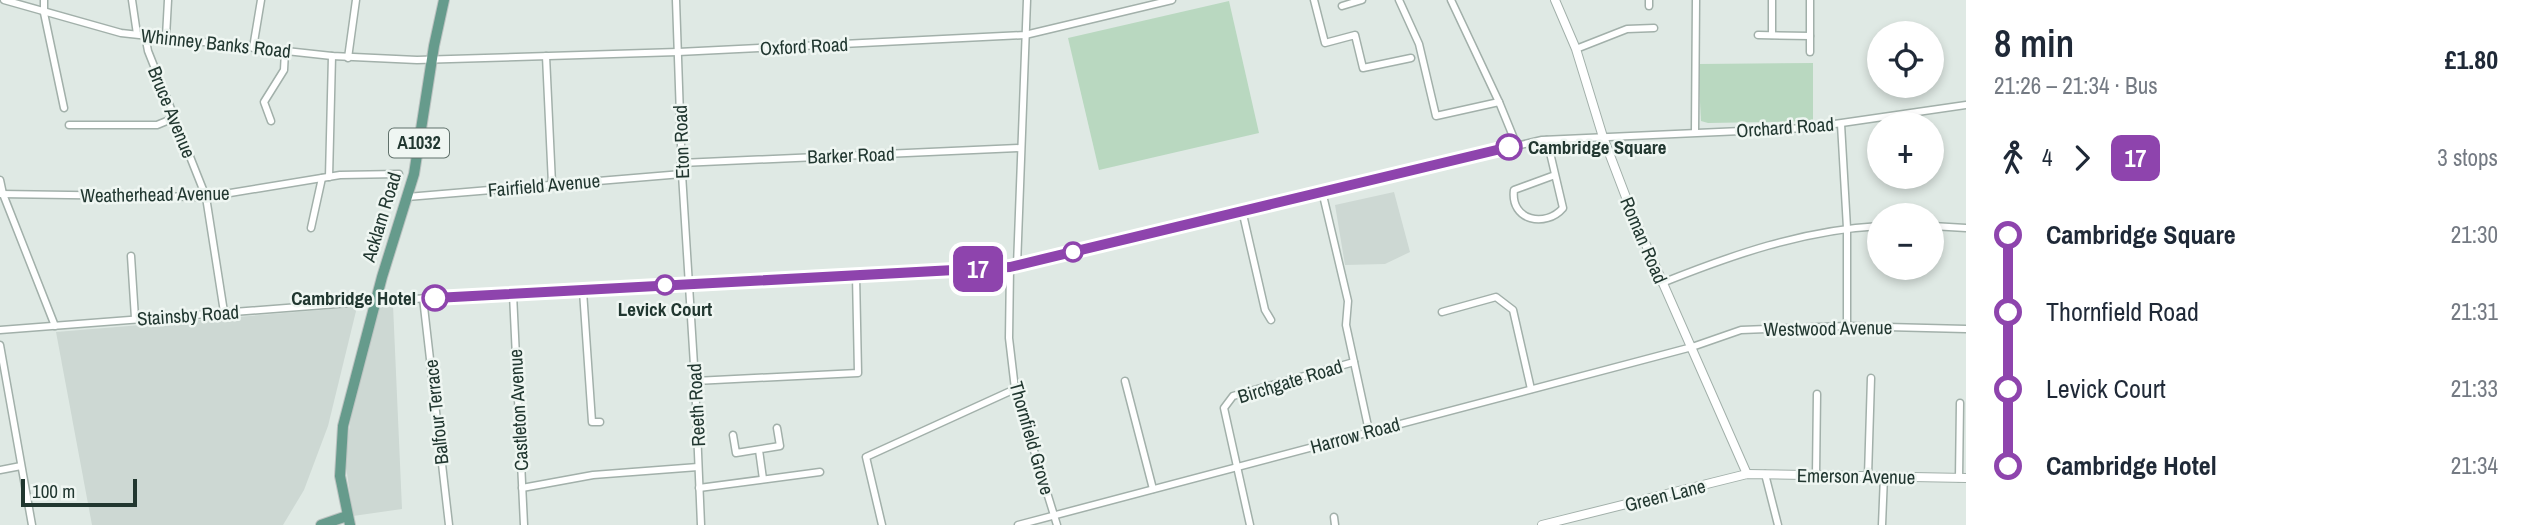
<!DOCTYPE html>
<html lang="en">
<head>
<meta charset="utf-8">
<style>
  body { margin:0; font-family:"Archivo Narrow",sans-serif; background:#f6f6f7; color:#1f2937; height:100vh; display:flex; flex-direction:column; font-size:26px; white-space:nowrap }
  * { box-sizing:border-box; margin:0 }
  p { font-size:23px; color:#747a83 }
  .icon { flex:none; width:38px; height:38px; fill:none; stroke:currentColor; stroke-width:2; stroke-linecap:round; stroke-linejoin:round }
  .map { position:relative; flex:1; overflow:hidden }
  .sheet { display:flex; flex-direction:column; background:#fff; width:560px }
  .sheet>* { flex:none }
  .badge { padding:0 14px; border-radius:10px; font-size:24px; line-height:46px }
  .fabs { position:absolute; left:1867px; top:21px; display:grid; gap:14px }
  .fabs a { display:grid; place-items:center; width:77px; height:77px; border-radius:50%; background:#fff; box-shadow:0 4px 10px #0003; font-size:35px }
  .scale { position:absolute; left:21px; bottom:18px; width:116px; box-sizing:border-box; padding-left:7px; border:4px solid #213730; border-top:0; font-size:19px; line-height:24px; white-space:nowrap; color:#213730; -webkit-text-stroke:5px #eff6f2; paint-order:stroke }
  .map>.badge { position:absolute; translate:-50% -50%; box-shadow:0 0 0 4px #fff }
  .legs { display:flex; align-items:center; gap:10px; height:77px; padding:0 28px; font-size:23px }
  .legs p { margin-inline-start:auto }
  .overview { display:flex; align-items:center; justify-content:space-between; height:119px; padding:0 28px }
  h1 { font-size:38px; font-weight:600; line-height:52px }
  ul { padding:0 28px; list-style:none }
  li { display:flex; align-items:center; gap:24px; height:77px; font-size:26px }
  li i { display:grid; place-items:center; width:10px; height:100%; margin:0 9px; background:currentColor }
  li i::after { content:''; width:18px; height:18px; margin:-9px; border:5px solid; border-radius:50%; background:#fff }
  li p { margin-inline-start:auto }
  li:first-child i { background:linear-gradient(#0000 50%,currentColor 0) }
  li:last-child i { background:linear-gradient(currentColor 50%,#0000 0) }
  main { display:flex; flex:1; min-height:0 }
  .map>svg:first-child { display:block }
</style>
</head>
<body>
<main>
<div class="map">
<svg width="1966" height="525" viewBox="0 0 1966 525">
  <rect width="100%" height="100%" fill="#dfe9e4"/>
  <g fill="#cdd8d3">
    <path d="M1394 192 1410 252 1385 264 1345 265 1335 205Z"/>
    <path d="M393 305 402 509 353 516 345 459 352 410 380 306Z"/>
    <path d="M357 307 328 426 304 490 283 525H92L56 332Z"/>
  </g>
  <g fill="#b9d8c0">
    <path d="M1229 1 1259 133 1099 170 1068 38Z"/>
    <path d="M1813 63V121L1708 123 1701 121 1698 64Z"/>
  </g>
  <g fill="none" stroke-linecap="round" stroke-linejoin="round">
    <defs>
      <g id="minor">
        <path d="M4 0 121 33 332 56 417 60 678 52 1025 35 1172 0"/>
        <path d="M44 0V13L64 108"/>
        <path d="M132 0 137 34"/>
        <path d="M676 0 682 174 695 381 701 525"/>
        <path d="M1314 0 1325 43 1355 35 1363 68 1411 58"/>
        <path d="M1399 0 1419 44 1436 116 1499 102"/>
        <path d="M1451 0 1499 102 1517 146"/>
        <path d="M1342 6 1362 0"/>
        <path d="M1649 6V0"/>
        <path d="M145 35 148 51 206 197 224 312"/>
        <path d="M1758 35 1810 36"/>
        <path d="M1772 35V0"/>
        <path d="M166 37 168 0"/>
        <path d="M253 48 261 0"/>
        <path d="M1576 49 1627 29 1654 28"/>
        <path d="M1810 52V0"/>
        <path d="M546 56 552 184"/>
        <path d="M348 58 356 0"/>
        <path d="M271 121 264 102 284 70 285 51"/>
        <path d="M1841 124 1847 228V326"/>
        <path d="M69 125H157L174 118"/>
        <path d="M1695 132 1696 0"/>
        <path d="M1547 140 1563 208C1546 228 1510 221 1514 190L1555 175"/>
        <path d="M681 163 1020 148"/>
        <path d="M329 177 332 56"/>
        <path d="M0 180 3 194 55 326"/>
        <path d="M1322 191 1348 301 1346 325 1369 431"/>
        <path d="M0 194 206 197 340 175 399 174"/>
        <path d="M407 197 682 174"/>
        <path d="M1242 210 1265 310 1271 320"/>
        <path d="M1932 226 1966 228"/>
        <path d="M311 228 322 178"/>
        <path d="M131 256 135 318"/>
        <path d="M1017 266 1027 0"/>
        <path d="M1010 267 1009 338 1015 389 1057 525"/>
        <path d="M1662 283C1732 255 1803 230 1880 226"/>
        <path d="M583 291 592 422H600"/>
        <path d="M513 294 524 525"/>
        <path d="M423 298 449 525"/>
        <path d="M1442 312 1496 297 1513 310 1531 389"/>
        <path d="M0 330 376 301 1010 267 1242 210 1542 140 1807 128 1966 105"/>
        <path d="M0 345 32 525"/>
        <path d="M695 381 858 373 856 275"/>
        <path d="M1125 381 1153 489"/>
        <path d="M733 435 736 453 780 446 777 428"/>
        <path d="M759 450 763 479"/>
        <path d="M0 470 21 466"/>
        <path d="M1765 474 1778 525"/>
        <path d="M1816 475 1817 394"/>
        <path d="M1868 476 1871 378"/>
        <path d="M1959 478 1960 403"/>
        <path d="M522 488 593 475 698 467"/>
        <path d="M699 488 820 472"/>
        <path d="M1334 517 1335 525"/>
        <path d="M882 525 866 457 1015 389"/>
        <path d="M1018 525 1692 347 1741 330 1847 326 1966 329"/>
        <path d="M1250 525 1224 408 1233 396 1354 362"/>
        <path d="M1882 525 1884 476"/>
      </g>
      <g id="tertiary">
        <path d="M1555 0 1576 49 1603 137 1632 213 1747 474"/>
        <path d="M1542 525 1747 474 1966 478"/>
      </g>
      <g id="primary">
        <path d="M321 525 347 516"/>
        <path d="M350 525 340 476 343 426 382 277 414 174 434 46 444 0"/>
      </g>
    </defs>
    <use href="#minor" stroke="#a2b0aa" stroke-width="9"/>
    <use href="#tertiary" stroke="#a2b0aa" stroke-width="10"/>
    <use href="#primary" stroke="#bcc3c1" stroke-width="12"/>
    <use href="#minor" stroke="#fff" stroke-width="6"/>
    <use href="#tertiary" stroke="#fff" stroke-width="8"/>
    <use href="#primary" stroke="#669b8c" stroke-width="10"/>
  </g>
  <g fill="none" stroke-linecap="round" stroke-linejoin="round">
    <defs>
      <path id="line-1" d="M435 298 1010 267 1509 147"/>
    </defs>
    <use href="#line-1" stroke="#fff" stroke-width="16"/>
    <use href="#line-1" stroke="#8e44ad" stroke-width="10"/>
  </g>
  <g fill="#fff" stroke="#8e44ad" stroke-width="3.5">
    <circle cx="1509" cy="147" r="12"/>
    <circle cx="1073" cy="252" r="9"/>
    <circle cx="665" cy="285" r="9"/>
    <circle cx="435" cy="298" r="12"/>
  </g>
  <g text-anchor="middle" stroke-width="5" stroke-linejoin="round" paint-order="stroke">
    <rect fill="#eff6f2" stroke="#5f706a" stroke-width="2" x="389" y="128.5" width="60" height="29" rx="5"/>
    <g font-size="18" font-weight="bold" fill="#213730">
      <text x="419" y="149">A1032</text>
    </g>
    <g font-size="19" fill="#213730" stroke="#eff6f2">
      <text transform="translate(216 43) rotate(6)" y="7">Whinney Banks Road</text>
      <text transform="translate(804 46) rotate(-3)" y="7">Oxford Road</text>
      <text transform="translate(172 112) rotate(68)" y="7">Bruce Avenue</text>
      <text transform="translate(1785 127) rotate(-4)" y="7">Orchard Road</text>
      <text transform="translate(681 142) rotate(-92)" y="7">Eton Road</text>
      <text transform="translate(851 155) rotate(-2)" y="7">Barker Road</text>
      <text transform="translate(544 185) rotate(-5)" y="7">Fairfield Avenue</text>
      <text transform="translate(155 194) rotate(-1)" y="7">Weatherhead Avenue</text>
      <text transform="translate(381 217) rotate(-73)" y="7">Acklam Road</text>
      <text transform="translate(1644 240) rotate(67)" y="7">Roman Road</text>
      <text transform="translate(188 315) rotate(-4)" y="7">Stainsby Road</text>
      <text transform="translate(1828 328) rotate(-1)" y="7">Westwood Avenue</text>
      <text transform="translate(1290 381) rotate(-17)" y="7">Birchgate Road</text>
      <text transform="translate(696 405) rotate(-93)" y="7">Reeth Road</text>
      <text transform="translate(518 410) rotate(-93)" y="7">Castleton Avenue</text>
      <text transform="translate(436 412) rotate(-96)" y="7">Balfour Terrace</text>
      <text transform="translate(1355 435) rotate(-15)" y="7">Harrow Road</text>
      <text transform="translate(1032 438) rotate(74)" y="7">Thornfield Grove</text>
      <text transform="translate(1856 476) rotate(1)" y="7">Emerson Avenue</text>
      <text transform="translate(1665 495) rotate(-14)" y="7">Green Lane</text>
    </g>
    <g font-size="19" font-weight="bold" fill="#213730" stroke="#eff6f2" text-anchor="start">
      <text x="1528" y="154">Cambridge Square</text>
      <text x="416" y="305" text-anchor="end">Cambridge Hotel</text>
      <text x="665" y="316" text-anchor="middle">Levick Court</text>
    </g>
  </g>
</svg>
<div class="fabs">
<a><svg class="icon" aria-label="locate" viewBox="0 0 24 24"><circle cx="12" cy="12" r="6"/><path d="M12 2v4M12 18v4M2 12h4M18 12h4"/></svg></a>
<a>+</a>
<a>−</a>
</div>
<div class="scale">100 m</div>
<b class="badge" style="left:978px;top:269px;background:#8e44ad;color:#fff">17</b>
</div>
<section class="sheet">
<div class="overview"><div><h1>8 min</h1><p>21:26 – 21:34 · Bus</p></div><b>£1.80</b></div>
<div class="legs"><svg class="icon" aria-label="walk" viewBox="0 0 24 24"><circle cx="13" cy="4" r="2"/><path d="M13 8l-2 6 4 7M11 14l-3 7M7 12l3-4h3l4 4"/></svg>4<svg class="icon" aria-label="forward" viewBox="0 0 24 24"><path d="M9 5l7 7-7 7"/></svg><b class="badge" style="background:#8e44ad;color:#fff">17</b><p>3 stops</p></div>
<ul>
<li><i style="color:#8e44ad"></i><b>Cambridge Square</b><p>21:30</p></li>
<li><i style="color:#8e44ad"></i><span>Thornfield Road</span><p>21:31</p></li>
<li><i style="color:#8e44ad"></i><span>Levick Court</span><p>21:33</p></li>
<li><i style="color:#8e44ad"></i><b>Cambridge Hotel</b><p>21:34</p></li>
</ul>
</section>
</main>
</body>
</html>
